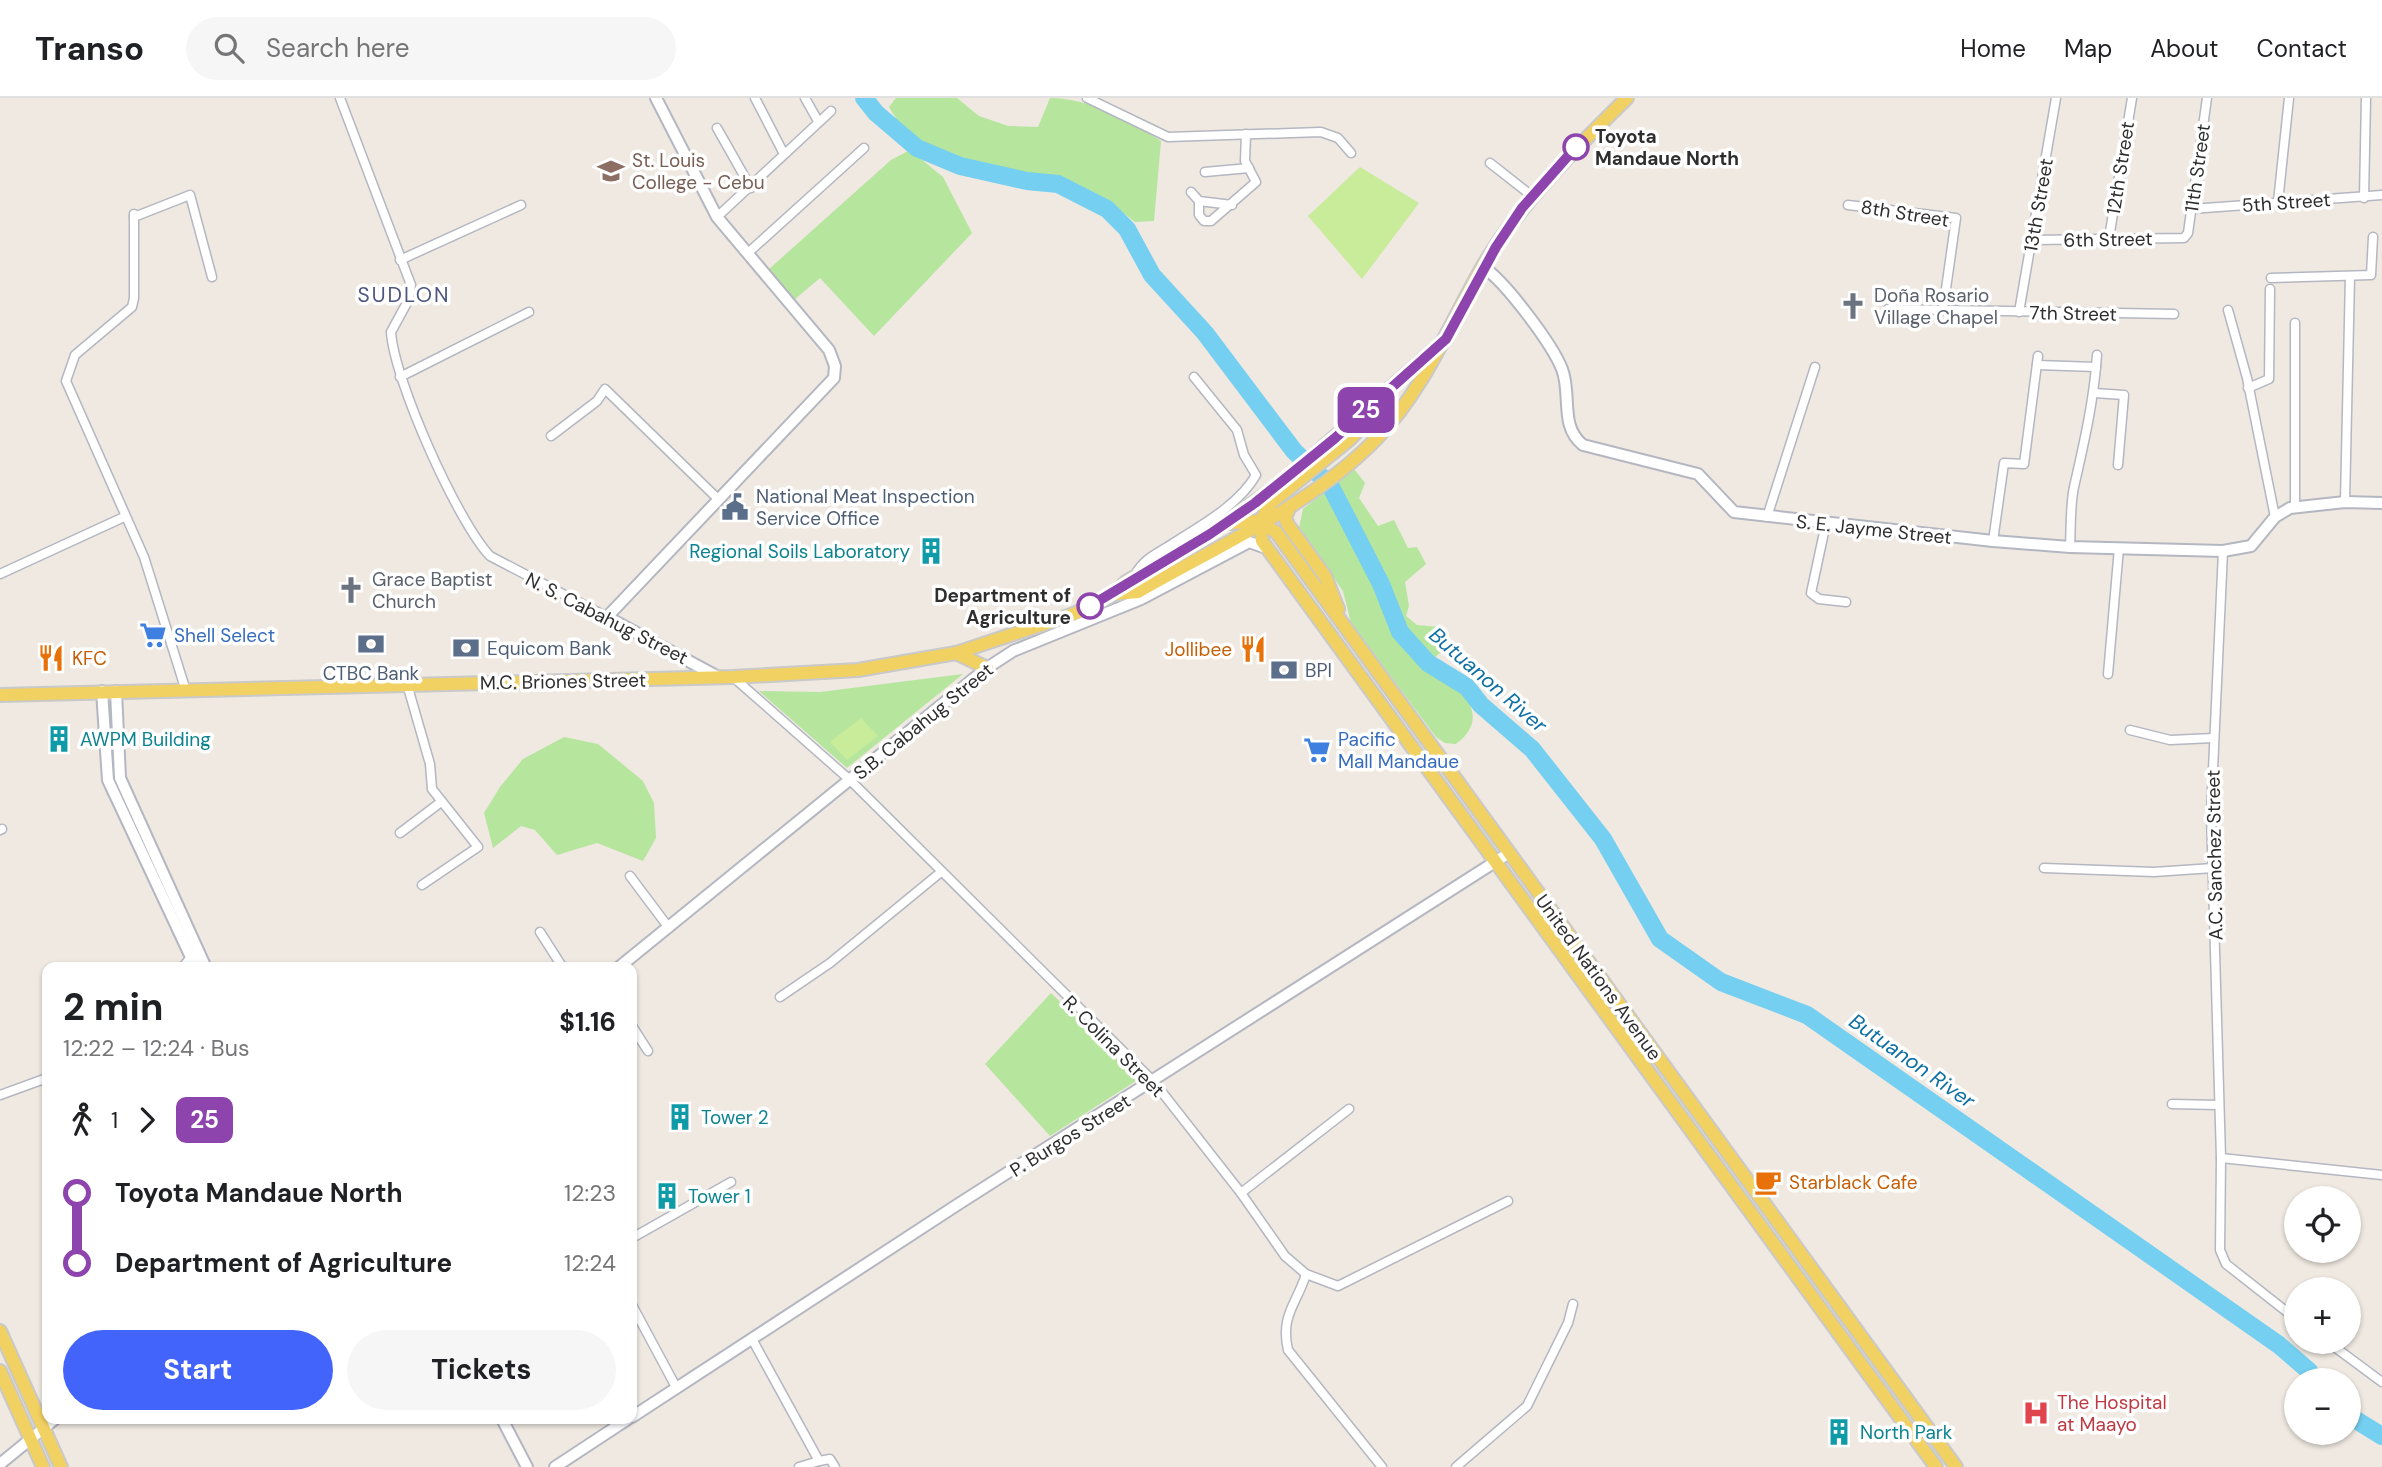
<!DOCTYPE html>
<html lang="en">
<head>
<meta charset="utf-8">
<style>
  body { margin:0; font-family:"DM Sans",sans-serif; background:#f6f6f6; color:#202124; height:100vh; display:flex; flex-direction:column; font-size:26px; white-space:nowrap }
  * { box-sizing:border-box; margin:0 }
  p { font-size:23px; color:#757577 }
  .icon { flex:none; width:38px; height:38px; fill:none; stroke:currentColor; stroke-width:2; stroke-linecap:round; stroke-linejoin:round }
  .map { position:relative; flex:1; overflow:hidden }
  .drawer { position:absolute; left:42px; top:864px; width:595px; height:462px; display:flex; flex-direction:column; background:#fff; border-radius:14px; box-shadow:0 2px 5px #0004 }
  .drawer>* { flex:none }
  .badge { padding:0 14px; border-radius:10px; font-size:24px; line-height:46px }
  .fabs { position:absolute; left:2284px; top:1088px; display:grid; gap:14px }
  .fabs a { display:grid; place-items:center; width:77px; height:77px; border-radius:50%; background:#fff; box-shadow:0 2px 5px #0004; font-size:35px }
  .map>.badge { position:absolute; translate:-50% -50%; box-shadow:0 0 0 4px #fff }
  .legs { display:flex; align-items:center; gap:10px; height:77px; padding:0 21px; font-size:23px }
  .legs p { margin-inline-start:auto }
  .overview { display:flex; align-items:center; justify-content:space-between; height:119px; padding:0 21px }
  h1 { font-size:38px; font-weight:700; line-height:52px }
  .cta { display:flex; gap:14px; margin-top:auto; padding:14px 21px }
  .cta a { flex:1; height:80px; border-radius:42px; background:#4264fb; color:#fff; font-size:28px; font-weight:700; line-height:80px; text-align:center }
  .cta a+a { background:#f6f6f6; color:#202124 }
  ul { padding:0 21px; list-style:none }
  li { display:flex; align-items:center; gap:24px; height:70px; font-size:26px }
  li i { display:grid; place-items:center; width:10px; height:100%; margin:0 9px; background:currentColor }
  li i::after { content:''; width:18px; height:18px; margin:-9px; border:5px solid; border-radius:50%; background:#fff }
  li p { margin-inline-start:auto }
  li:first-child i { background:linear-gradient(#0000 50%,currentColor 0) }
  li:last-child i { background:linear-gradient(currentColor 50%,#0000 0) }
  header { display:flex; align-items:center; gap:42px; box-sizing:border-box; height:98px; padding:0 35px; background:#fff; border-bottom:2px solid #e0e0e0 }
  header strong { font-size:33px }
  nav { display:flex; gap:38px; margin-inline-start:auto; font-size:24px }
  .search { width:490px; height:63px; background:#f6f6f6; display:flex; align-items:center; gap:18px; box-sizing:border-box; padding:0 24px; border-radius:38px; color:#757577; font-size:26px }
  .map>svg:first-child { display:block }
</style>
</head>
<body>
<header>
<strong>Transo</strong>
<div class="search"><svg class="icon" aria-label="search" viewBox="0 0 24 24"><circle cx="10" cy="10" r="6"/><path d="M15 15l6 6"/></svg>Search here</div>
<nav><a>Home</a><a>Map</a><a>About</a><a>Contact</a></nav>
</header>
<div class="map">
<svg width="2382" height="1369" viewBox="0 0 2382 1369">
  <rect width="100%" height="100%" fill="#efe9e1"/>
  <g fill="#b6e59e">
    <path d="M896 0H957L979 18 1008 28 1038 29 1050 0C1089 0 1129 22 1161 43L1154 123 1135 124C1111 105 1090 90 1061 81 1049 77 1035 79 1023 77 972 69 915 57 889 9Z"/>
    <path d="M910 52 943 79 972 135 874 238 820 180 794 202 768 172 891 62Z"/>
    <path d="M1354 371 1365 385 1359 400 1378 428 1394 422 1408 450 1417 449 1426 466 1405 484 1409 508 1406 518 1417 527 1439 529 1445 537 1444 552 1435 559V567C1459 590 1494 617 1456 646L1445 645 1436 639 1351 525 1343 493 1299 430 1303 411Z"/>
    <path d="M963 576 847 670 759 593 820 594Z"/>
    <path d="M564 639 598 646 643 683 654 705 656 740 643 763 597 745 557 757 535 732 521 728 493 750 484 715 500 689 523 661Z"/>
    <path d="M1051 895 1139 981 1050 1038 985 966Z"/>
  </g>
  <g fill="#c9ec9a">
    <path d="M1360 69 1419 105 1362 181 1308 118Z"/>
    <path d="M861 620 878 638 847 662 830 644Z"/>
  </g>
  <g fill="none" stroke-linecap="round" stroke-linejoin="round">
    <g stroke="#75cff0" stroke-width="18">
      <path d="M864 0 876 15 917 50 960 68 1027 83 1058 86 1107 111 1127 131 1152 177 1205 235 1294 353 1330 387 1381 486 1400 534 1428 565 1467 589 1481 607 1532 651 1603 741 1660 841 1721 884 1807 917 2279 1247 2309 1273 2314 1283"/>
      <path d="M2348 1317 2382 1338"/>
    </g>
    <defs>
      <g id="minor">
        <path d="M340 0 411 187 409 201 391 234C394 282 457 423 490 458L607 519"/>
        <path d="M755 0 784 56"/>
        <path d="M805 0 818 23"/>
        <path d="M1087 0 1168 39 1321 34 1338 40 1351 55"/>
        <path d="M717 30 751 90"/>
        <path d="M1490 65 1532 98"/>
        <path d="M1205 74 1249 70"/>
        <path d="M1191 94 1199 103 1232 107"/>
        <path d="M2364 100 2366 0"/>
        <path d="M1199 103V117L1204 123H1211L1256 84 1245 63 1246 36"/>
        <path d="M2278 104 2289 0"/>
        <path d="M1848 107 1956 120 1943 212"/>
        <path d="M2191 111 2382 97"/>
        <path d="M134 116V200L132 209 75 257 66 283 144 459 186 593"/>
        <path d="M134 119 190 97 212 179"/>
        <path d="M717 119 831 13"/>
        <path d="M2109 140 2132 0"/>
        <path d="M2032 142 2184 140 2188 135 2207 0"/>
        <path d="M749 154 864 50"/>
        <path d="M400 162 521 107"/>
        <path d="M2271 180 2371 177 2373 139"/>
        <path d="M1888 211 2174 216"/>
        <path d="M2228 212 2247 280 2275 419"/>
        <path d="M2019 214 2056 0"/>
        <path d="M2037 267 2096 269"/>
        <path d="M400 279 529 214"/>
        <path d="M2248 290 2269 281 2270 191"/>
        <path d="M2094 295 2124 297 2118 367"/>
        <path d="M551 338 597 303 605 291 717 400"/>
        <path d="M2345 404 2350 178"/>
        <path d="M2295 409V225"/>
        <path d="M1767 419 1815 269"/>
        <path d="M1826 425 1811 495 1819 501 1846 504"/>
        <path d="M1993 443 2004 365 2024 366 2038 258"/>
        <path d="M2070 449C2071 429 2070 408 2074 389 2084 345 2094 302 2097 257"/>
        <path d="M2223 453 2211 715 2221 1060 2220 1152 2226 1166 2296 1221"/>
        <path d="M0 476 124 419"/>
        <path d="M1135 477C1143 461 1158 455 1172 446 1200 428 1239 407 1256 377L1244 357 1237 332 1194 279"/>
        <path d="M2108 576 2119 450"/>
        <path d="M733 579 850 682 1154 984 1241 1095 1285 1158 1306 1176 1338 1188 1508 1103"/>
        <path d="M407 586 430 666 432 691 478 749 422 787"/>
        <path d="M2130 632 2170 642 2214 640"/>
        <path d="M0 732 2 731"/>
        <path d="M400 735 441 704"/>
        <path d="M2044 770 2154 774 2213 770"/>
        <path d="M630 778 669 830"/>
        <path d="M540 834 563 870"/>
        <path d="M182 870 191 859"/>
        <path d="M780 899 830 865 941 774"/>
        <path d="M632 928 648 953"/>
        <path d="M0 997 47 980"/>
        <path d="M2172 1006 2218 1007"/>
        <path d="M2221 1060 2382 1077"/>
        <path d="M1241 1095 1349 1011"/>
        <path d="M632 1140 731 1084"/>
        <path d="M1306 1176C1297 1206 1280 1217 1288 1252L1382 1369"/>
        <path d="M632 1207 676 1289"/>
        <path d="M752 1241 819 1363 799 1369"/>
        <path d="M2328 1244 2382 1284"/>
        <path d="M819 1363 830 1361 835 1369"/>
        <path d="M1456 1369 1527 1308 1568 1225 1573 1206"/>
      </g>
      <g id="tertiary">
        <path d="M656 0 717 119 829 252 835 268 834 280 607 519 720 580"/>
        <path d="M1483 169C1505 183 1552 246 1562 271 1572 297 1559 328 1583 347L1698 376 1734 414 1993 443 2070 449 2223 453 2251 448 2275 419 2290 410 2345 404 2382 405"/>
        <path d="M102 593 108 682 196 870"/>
        <path d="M116 593 120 680 206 870"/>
        <path d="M618 870 987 570 1013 553 1141 501 1249 444 1266 450"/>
        <path d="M632 1319 960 1105 1509 755"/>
        <path d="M502 1321 527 1369"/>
        <path d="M0 1366 55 1321"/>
        <path d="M555 1369 628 1321"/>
      </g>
      <g id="primary">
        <path d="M1382 307 1350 341 1271 405 1260 424 1262 443 1936 1369"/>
        <path d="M1290 408 1285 420 1288 427 1325 478 1338 511"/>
        <path d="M1230 425 1257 423 1276 434 1956 1369"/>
        <path d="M1114 496 1138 494C1218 448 1314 406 1378 339 1425 290 1449 227 1483 168 1521 104 1574 52 1627 0"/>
        <path d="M956 555 987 570"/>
        <path d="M0 597 733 579 858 572 956 555 1074 516 1114 496 1126 484 1210 436 1289 379 1446 241"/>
        <path d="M0 1233 61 1369"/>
        <path d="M0 1273 43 1369"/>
      </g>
    </defs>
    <use href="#minor" stroke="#b4b7c1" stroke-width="11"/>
    <use href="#tertiary" stroke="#b4b7c1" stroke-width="14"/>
    <use href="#primary" stroke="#c9c9c9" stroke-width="16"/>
    <use href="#minor" stroke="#fff" stroke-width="8"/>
    <use href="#tertiary" stroke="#fff" stroke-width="10"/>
    <use href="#primary" stroke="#f2d163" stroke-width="12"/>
  </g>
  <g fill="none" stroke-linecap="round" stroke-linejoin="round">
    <defs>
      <path id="line-1" d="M1090 508 1210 436 1255 405 1334 341 1446 241 1496 149 1522 110 1576 49"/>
    </defs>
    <use href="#line-1" stroke="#fff" stroke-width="16"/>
    <use href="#line-1" stroke="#8e44ad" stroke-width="10"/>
  </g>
  <defs>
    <symbol id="university-bare" viewBox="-9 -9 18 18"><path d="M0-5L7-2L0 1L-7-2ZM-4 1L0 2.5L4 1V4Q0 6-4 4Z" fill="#8d6e63" stroke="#fff" stroke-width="2.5" paint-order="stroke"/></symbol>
    <symbol id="church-bare" viewBox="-9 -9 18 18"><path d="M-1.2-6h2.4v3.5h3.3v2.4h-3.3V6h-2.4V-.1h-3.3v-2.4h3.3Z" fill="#6b7280" stroke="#fff" stroke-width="2.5" paint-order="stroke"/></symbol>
    <symbol id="civic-bare" viewBox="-9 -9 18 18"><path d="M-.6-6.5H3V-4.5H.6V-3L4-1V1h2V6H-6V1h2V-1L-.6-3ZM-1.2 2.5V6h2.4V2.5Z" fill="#5c6f8a" stroke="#fff" stroke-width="2.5" paint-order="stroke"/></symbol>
    <symbol id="building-bare" viewBox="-9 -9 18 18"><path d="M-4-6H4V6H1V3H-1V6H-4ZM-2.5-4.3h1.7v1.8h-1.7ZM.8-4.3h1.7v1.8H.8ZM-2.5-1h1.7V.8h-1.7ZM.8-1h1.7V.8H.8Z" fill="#0f9aa8" stroke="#fff" stroke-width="2.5" paint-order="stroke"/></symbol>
    <symbol id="supermarket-bare" viewBox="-9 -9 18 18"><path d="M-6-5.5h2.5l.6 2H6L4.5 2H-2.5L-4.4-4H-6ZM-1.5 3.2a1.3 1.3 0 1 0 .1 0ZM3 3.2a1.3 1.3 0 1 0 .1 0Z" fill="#3f7fe0" stroke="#fff" stroke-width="2.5" paint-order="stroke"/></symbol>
    <symbol id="bank-bare" viewBox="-9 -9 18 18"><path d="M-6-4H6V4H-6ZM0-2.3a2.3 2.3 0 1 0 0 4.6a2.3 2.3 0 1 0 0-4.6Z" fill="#5c6f8a" stroke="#fff" stroke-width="2.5" paint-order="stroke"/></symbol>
    <symbol id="restaurant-bare" viewBox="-9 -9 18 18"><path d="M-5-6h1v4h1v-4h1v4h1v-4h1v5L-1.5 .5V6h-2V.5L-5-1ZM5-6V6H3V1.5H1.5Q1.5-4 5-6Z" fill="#e8710a" stroke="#fff" stroke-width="2.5" paint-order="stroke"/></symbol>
    <symbol id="cafe-bare" viewBox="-9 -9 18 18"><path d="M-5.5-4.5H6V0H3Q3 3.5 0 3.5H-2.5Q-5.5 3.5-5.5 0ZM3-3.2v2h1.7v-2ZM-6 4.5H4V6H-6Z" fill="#e8710a" stroke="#fff" stroke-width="2.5" paint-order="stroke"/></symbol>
    <symbol id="hospital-bare" viewBox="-9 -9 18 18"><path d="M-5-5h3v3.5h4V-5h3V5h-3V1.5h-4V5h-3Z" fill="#e0444e" stroke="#fff" stroke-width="2.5" paint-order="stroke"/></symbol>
  </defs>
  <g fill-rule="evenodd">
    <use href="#university-bare" x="592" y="54" width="38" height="38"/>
    <use href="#church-bare" x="1834" y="189" width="38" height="38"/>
    <use href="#civic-bare" x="716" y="390" width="38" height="38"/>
    <use href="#building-bare" x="912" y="434" width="38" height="38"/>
    <use href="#church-bare" x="332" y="473" width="38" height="38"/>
    <use href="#supermarket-bare" x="134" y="518" width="38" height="38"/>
    <use href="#bank-bare" x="352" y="527" width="38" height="38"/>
    <use href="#bank-bare" x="447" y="531" width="38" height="38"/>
    <use href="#restaurant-bare" x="1234" y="532" width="38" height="38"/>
    <use href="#restaurant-bare" x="32" y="541" width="38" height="38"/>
    <use href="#bank-bare" x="1265" y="553" width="38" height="38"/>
    <use href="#building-bare" x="40" y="622" width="38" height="38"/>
    <use href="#supermarket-bare" x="1298" y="633" width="38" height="38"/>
    <use href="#building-bare" x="661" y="1000" width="38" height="38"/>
    <use href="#cafe-bare" x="1749" y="1065" width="38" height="38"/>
    <use href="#building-bare" x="648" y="1079" width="38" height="38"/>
    <use href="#hospital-bare" x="2017" y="1296" width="38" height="38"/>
    <use href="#building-bare" x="1820" y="1315" width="38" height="38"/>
  </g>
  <g fill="#fff" stroke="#8e44ad" stroke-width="3.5">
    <circle cx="1576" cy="49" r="12"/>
    <circle cx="1090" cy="508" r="12"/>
  </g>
  <g text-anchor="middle" stroke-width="7" stroke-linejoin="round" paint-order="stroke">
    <g font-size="19" font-weight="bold" fill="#2e2e2e" stroke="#fff" text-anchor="start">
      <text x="1595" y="45">Toyota<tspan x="1595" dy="22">Mandaue North</tspan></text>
      <text x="1071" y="504" text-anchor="end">Department of<tspan x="1071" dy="22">Agriculture</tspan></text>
    </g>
    <g font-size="19" fill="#785e54" stroke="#fff" text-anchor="start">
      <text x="632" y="69">St. Louis<tspan x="632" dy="22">College - Cebu</tspan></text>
    </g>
    <g font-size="19" fill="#2e2e2e" stroke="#fff">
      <text transform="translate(2120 70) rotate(-81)" y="7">12th Street</text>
      <text transform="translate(2197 70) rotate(-82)" y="7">11th Street</text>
      <text transform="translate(2286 104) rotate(-4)" y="7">5th Street</text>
      <text transform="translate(2038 107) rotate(-80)" y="7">13th Street</text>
      <text transform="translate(1905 115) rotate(9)" y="7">8th Street</text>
      <text transform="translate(2108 141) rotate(-1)" y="7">6th Street</text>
      <text transform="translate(2073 215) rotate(1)" y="7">7th Street</text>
      <text transform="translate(1874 431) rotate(6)" y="7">S. E. Jayme Street</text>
      <text transform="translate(607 520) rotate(27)" y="7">N. S. Cabahug Street</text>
      <text transform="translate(563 583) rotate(-1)" y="7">M.C. Briones Street</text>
      <text transform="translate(923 623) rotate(-39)" y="7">S.B. Cabahug Street</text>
      <text transform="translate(2214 757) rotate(-91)" y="7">A.C. Sanchez Street</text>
      <text transform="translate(1599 879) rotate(54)" y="7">United Nations Avenue</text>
      <text transform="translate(1114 948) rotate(45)" y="7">R. Colina Street</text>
      <text transform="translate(1070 1037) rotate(-32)" y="7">P. Burgos Street</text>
    </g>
    <g font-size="19" fill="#5b616d" stroke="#fff" text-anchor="start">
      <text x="1874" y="204">Doña Rosario<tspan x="1874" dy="22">Village Chapel</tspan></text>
      <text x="372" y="488">Grace Baptist<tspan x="372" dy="22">Church</tspan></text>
    </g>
    <g font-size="19" fill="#4e5e75" stroke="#fff" text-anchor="start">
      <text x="756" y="405">National Meat Inspection<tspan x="756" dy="22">Service Office</tspan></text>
      <text x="487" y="557">Equicom Bank</text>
      <text x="1305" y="579">BPI</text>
      <text x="371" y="582" text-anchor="middle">CTBC Bank</text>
    </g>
    <g font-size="19" fill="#0d838f" stroke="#fff" text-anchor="start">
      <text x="910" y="460" text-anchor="end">Regional Soils Laboratory</text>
      <text x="80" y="648">AWPM Building</text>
      <text x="701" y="1026">Tower 2</text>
      <text x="688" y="1105">Tower 1</text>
      <text x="1860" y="1341">North Park</text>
    </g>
    <g font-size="19" fill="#366cbe" stroke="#fff" text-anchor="start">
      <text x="174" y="544">Shell Select</text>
      <text x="1338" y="648">Pacific<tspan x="1338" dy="22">Mall Mandaue</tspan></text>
    </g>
    <g font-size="19" fill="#c56008" stroke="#fff" text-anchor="start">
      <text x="1232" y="558" text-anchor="end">Jollibee</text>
      <text x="72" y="567">KFC</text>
      <text x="1789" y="1091">Starblack Cafe</text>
    </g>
    <g font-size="19" fill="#be3a42" stroke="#fff" text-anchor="start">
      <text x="2057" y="1311">The Hospital<tspan x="2057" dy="22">at Maayo</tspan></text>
    </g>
    <g font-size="21" letter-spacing="2" fill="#4d5680" stroke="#fff">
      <text x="404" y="204">SUDLON</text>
    </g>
    <g font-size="21" font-style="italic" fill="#0d6fa3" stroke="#fff">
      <text transform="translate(1488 582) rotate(41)" y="7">Butuanon River</text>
      <text transform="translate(1912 963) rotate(35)" y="7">Butuanon River</text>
    </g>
  </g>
</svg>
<div class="fabs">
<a><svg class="icon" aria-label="locate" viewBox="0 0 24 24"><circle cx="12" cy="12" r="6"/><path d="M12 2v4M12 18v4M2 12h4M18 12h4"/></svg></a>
<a>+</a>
<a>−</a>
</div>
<b class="badge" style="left:1366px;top:312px;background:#8e44ad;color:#fff">25</b>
<section class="drawer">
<div class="overview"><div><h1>2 min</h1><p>12:22 – 12:24 · Bus</p></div><b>$1.16</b></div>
<div class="legs"><svg class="icon" aria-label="walk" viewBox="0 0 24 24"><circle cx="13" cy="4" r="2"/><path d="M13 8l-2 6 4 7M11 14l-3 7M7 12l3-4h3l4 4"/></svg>1<svg class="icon" aria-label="forward" viewBox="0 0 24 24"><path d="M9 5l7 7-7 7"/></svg><b class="badge" style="background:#8e44ad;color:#fff">25</b></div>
<ul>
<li><i style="color:#8e44ad"></i><b>Toyota Mandaue North</b><p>12:23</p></li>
<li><i style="color:#8e44ad"></i><b>Department of Agriculture</b><p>12:24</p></li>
</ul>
<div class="cta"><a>Start</a><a>Tickets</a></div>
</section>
</div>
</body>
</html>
